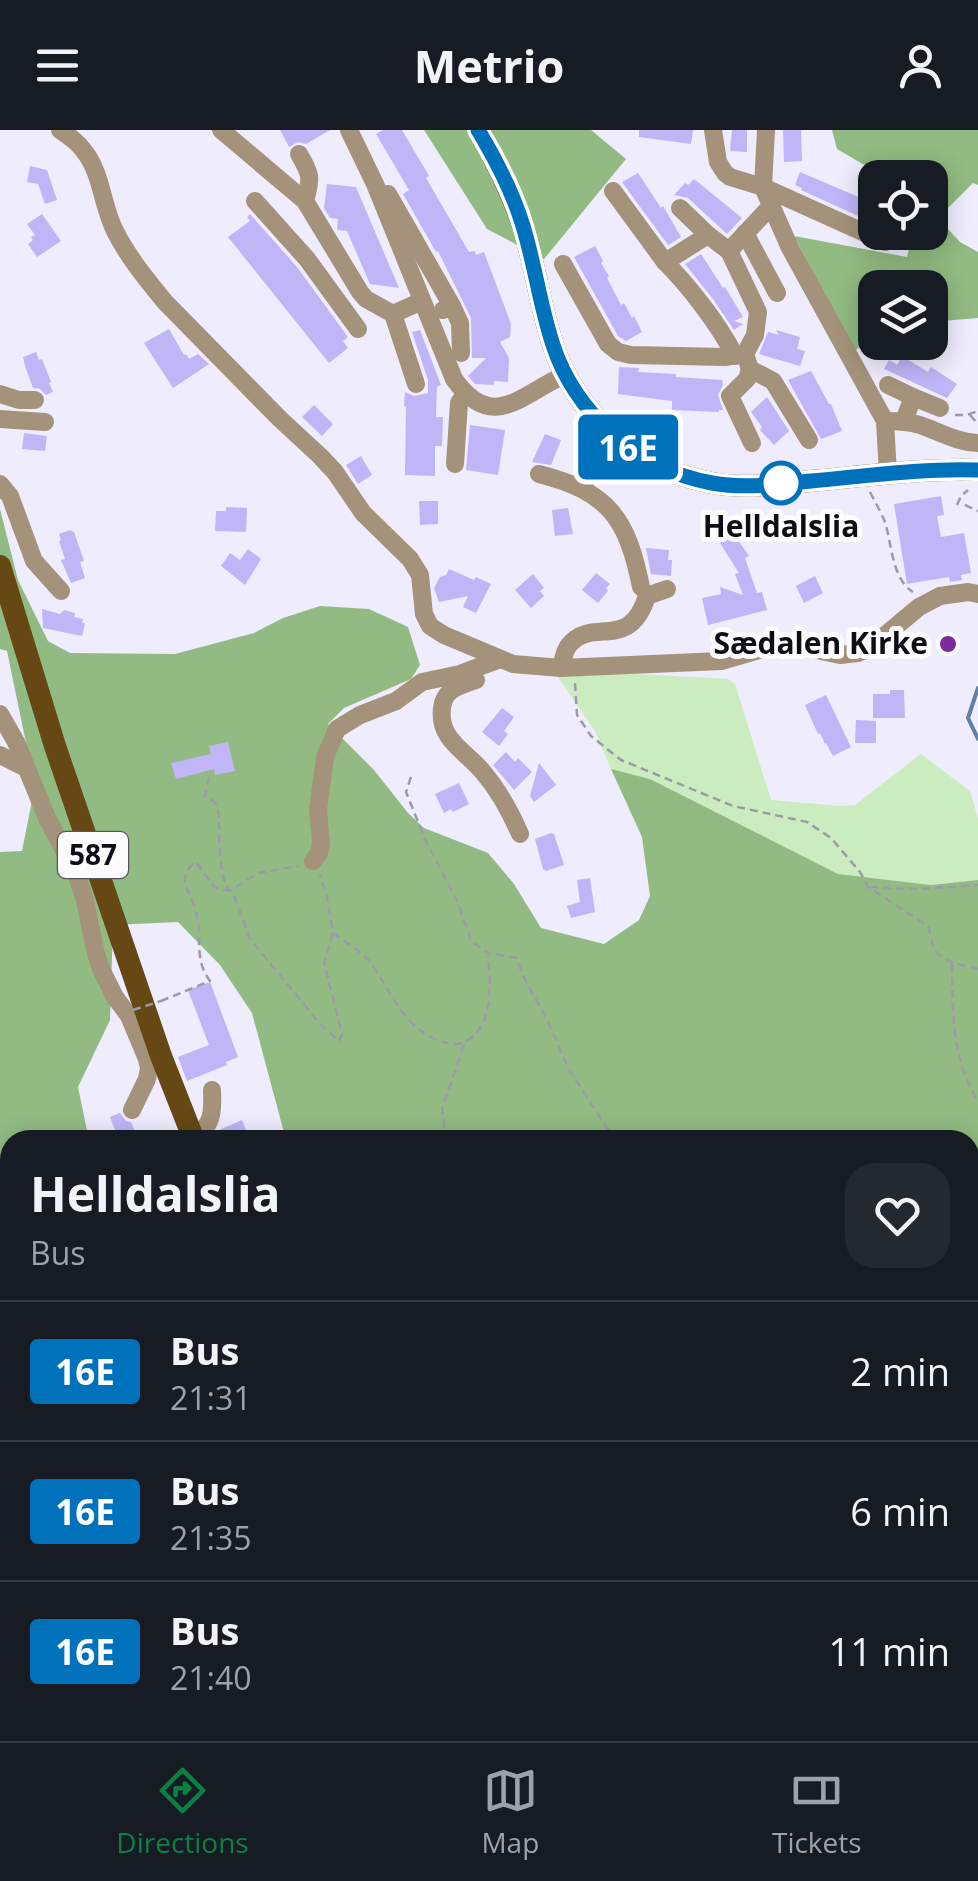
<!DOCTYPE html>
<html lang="en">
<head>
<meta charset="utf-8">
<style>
  body { margin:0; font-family:"Open Sans",sans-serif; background:#242831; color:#f1f3f6; height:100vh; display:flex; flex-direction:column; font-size:38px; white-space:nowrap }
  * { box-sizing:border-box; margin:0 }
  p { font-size:32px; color:#9ea1a6 }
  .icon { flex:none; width:55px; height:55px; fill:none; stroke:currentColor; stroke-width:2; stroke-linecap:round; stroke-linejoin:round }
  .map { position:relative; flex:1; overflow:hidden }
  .details { position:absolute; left:0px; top:1000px; width:980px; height:612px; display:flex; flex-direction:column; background:#171b24; border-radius:30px 30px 0 0; box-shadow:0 5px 25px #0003 }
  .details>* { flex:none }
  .badge { padding:0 20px; border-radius:8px; font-size:35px; line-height:65px }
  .tools { position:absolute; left:858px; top:30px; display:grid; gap:20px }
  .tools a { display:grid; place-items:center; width:90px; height:90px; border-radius:20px; background:#171b24; box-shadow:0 5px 25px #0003; font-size:50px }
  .map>.badge { position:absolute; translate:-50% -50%; box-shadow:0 0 0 5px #fff }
  .round { display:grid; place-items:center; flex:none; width:105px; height:105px; border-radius:30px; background:#242831 }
  .overview { display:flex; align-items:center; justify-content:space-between; height:170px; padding:0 30px }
  h1 { font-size:48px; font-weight:700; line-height:75px }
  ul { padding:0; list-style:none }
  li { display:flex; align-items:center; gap:30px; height:140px; padding:0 30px; border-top:2px solid #363941 }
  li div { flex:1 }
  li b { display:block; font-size:38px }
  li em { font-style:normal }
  li .badge { min-width:110px; font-weight:700; text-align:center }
  header { display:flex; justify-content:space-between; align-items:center; height:130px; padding:0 30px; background:#171b24; font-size:45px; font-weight:700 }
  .tab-bar { display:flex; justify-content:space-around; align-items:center; height:140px; border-top:2px solid #363941; background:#171b24; font-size:28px; color:#9ea1a6 }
  .tab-bar a { display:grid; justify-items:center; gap:5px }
  .tab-bar .current { color:#0b8043 }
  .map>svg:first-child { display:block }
</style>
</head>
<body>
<header><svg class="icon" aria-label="menu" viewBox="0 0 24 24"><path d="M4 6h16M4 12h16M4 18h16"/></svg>Metrio<svg class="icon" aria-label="person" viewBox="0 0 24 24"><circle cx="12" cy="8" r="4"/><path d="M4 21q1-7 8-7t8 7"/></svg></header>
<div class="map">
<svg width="978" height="1611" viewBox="0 0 978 1611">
  <rect width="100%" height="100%" fill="#efecfd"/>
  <path fill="#cbecbf" d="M580 541 728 549 735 554 771 670 839 676 855 675 921 624 970 661 978 688V750L931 755 838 744 650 649 611 639 595 601 557 546Z"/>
  <g fill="#91bb82" fill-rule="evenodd">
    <path d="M424 0H591L626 29 544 129 487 99Z"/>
    <path d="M832 0H978V55L973 53 938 88 960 112 978 122V188L930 192V158H875V203L855 221 794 106 907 127 913 103 930 102V48L885 47 837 19Z"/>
    <path d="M0 379 18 450 48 511 70 523 175 524 254 503 283 488 320 476 369 479 408 497 420 535 411 549 344 578 328 594 374 640 408 683 424 698 488 723 514 754 541 798 604 814 639 790 650 766 642 707 611 639 650 649 838 744 931 755 978 750V1611H0V722L22 721 35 656 7 521 0 519ZM178 792 220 835 252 883 286 1010H970V1602H10V1010H89L78 957 110 890 113 795Z"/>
  </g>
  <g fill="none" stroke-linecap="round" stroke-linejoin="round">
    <path stroke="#6080a8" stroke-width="4" d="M978 558 968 588 978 609"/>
  </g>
  <g fill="#c0b5f6">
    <path d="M280 0H330L306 14 298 12 289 17Z"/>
    <path d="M383 0H402L429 46 426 48 469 122 475 121 476 125 484 122 511 194 510 207 500 212 509 228 508 252 494 251V255L475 254 468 246 486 228H472L471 188 438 121 436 122 403 64 409 60 376 4Z"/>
    <path d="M639 0H693L691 14 639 7Z"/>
    <path d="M732 0H747V22L730 21Z"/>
    <path d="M783 0H801L802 31 784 32Z"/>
    <path d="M30 36 47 40 57 70 45 74 38 54 27 52Z"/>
    <path d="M800 42 875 74 871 92 801 60 802 58 795 55Z"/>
    <path d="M638 43 661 78 663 76 681 107 668 115 622 52Z"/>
    <path d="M694 49 742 88 727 104 688 68 674 65 685 53 688 55Z"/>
    <path d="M327 54 356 57 399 158 370 154 347 101 337 100 338 89 330 88 324 78Z"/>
    <path d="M42 84 61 111 37 127 28 114 33 110 31 107 35 105 27 94Z"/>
    <path d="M250 84 297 137 348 207 343 211 348 218 329 233 228 107 250 91 247 87Z"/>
    <path d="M595 116 603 131 601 133 609 146 607 148 621 175 624 173 632 188 634 186 642 202 626 211 618 206 574 127Z"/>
    <path d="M701 124 723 158 725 157 743 187 734 191 743 194 734 200 713 169 685 134Z"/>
    <path d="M169 199 184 225 186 224 189 229 198 224 209 234 173 258 144 213Z"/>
    <path d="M420 200 441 255 437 257 436 287H443L442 316H435V346L405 345 406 276H404L405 262 414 266 428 263V250L412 202Z"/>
    <path d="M776 200 800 207 797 219 805 221 800 236 759 224 768 202 779 205Z"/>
    <path d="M36 222 39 230 42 229 51 252 49 253 53 262 46 265 40 259 33 258 25 236 23 227Z"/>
    <path d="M902 226 928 242 931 237 957 254 947 268 884 239 889 230 897 235Z"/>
    <path d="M619 237 639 238 638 242 676 244V247L722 250 723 255 718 265 723 280H719V282L672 280V271L618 264Z"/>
    <path d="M811 241 829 274H831L842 301 821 309 788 250Z"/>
    <path d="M767 267 789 301 774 315 760 300 762 297 751 282Z"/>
    <path d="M314 275 333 294 322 306 302 287Z"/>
    <path d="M470 295 505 300 498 345 466 340Z"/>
    <path d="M24 303 47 306 45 321 22 319Z"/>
    <path d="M545 304 561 310 551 335 532 332Z"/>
    <path d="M361 326 372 345 358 354 346 335Z"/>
    <path d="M941 366 944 385 937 386 941 407 964 403 971 443 961 445 962 450 950 452 949 447 907 454 894 374Z"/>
    <path d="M419 371H438V394L420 395Z"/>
    <path d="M226 377 247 378 246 402 215 401 216 381H226Z"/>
    <path d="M568 378 573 404 555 406 552 380Z"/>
    <path d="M70 400 74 402 84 431 80 432 85 448 71 453 61 430 65 429 59 411 61 410 59 404Z"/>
    <path d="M734 404 749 426 745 428 757 463 762 462 767 480 708 495 702 468 721 464 720 457 743 465 735 444 739 443 720 413Z"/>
    <path d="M646 418 669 420 668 430H672L671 446 651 444Z"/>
    <path d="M248 419 261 429 245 455 221 436 230 423 240 430Z"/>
    <path d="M449 439 474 450 476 447 491 454 476 483 463 477 468 466 439 472 434 458 440 447 446 445Z"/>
    <path d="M596 443 610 454 606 458 608 461 598 473 582 460Z"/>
    <path d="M533 444 544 458 540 461 544 466 531 478 515 460Z"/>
    <path d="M815 446 823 463 804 473 796 456Z"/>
    <path d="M42 479 60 484 64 480 75 483 74 487 83 489 82 493H85L82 506 43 498Z"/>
    <path d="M890 560H904L905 588H873V564H890Z"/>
    <path d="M826 565 851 617 833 626 826 613 825 614 820 603 818 604 805 575Z"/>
    <path d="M502 578 514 587 504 601 508 604 499 616 482 602Z"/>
    <path d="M856 590 876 591V613H855Z"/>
    <path d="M228 612 235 641 215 645 214 639 176 649 171 633 211 624 209 616Z"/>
    <path d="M506 622 515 632 518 628 532 642 514 660 493 635Z"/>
    <path d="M539 633 556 655 534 672 530 666Z"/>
    <path d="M459 653 469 674 453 682 451 679 444 683 435 664Z"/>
    <path d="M551 703 554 704 564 735 546 741 543 739 535 709Z"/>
    <path d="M590 748 595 782 571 788 567 776 580 772 577 750Z"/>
    <path d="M210 852 238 927 226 932 227 935 187 951 178 927 209 915 188 860Z"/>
    <path d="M120 983 126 991 131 992 136 1004 122 1010H119L110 987Z"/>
    <path d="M242 990 248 1005 235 1010H211L219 1000Z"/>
  </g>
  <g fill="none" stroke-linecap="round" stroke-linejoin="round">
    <g stroke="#9c9aa8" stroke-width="2.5" stroke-dasharray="8 5" stroke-linecap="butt">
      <path d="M955 285H967L978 281"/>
      <path d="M970 285 978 294"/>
      <path d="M870 362C875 372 881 382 885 392 892 415 892 449 913 462"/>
      <path d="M957 375 961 366 968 360"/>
      <path d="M965 375 978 381"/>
      <path d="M575 553 577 585 591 606 621 630 733 676 807 692 831 708 860 742 868 757 928 796C930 801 931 808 932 813 937 833 961 834 978 839"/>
      <path d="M209 647 205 666 215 672 218 678C221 700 216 745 230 761L258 743 299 736"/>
      <path d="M411 647 406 662 425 709 458 773 471 811 488 823 516 828 527 854 547 889 568 938 615 1010"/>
      <path d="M870 757 918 759 978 755"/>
      <path d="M333 803C345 812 361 821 370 832 392 862 404 900 443 912 453 915 463 915 472 907 494 889 490 850 488 825"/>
      <path d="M952 834C953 882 951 928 978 971"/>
      <path d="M161 871 210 851C193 828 203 808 196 782 194 772 186 761 185 751 184 742 190 736 196 732L214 757 230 761 235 768 250 809 322 896 339 911 342 904 324 833 333 803 326 762 320 745"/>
      <path d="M446 1010 442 979 465 912"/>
      <path d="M970 1487 978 1502"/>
    </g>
    <g stroke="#a4937a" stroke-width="18">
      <path d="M60 0C69 6 78 12 84 21 102 43 102 76 115 101 128 127 147 150 165 172L280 289 320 326 335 342 363 383 410 429 420 445 424 484 430 496 444 505 513 534 561 538 721 531 783 513 840 525 858 523 870 518 919 477 940 466 968 462 978 464"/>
      <path d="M221 0 305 71 360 162 366 169 393 184 422 171"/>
      <path d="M349 0 375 54 454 249C493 304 522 263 565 245"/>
      <path d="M713 0 718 32 725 43 730 47 763 57 885 112"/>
      <path d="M766 0 763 57 790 118 885 291 888 344"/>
      <path d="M299 24C311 45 312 47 305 71"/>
      <path d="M613 61 665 132"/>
      <path d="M388 64 452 176"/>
      <path d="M255 71 307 129 358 199"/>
      <path d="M680 78 708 105"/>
      <path d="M745 103 777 163"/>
      <path d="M729 121 708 105 665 132C690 157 719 195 735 226"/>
      <path d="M563 134 608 214 618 222 631 225 725 227 745 224 755 205 758 182 729 121 771 76"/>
      <path d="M443 180 452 176 460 193 461 223"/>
      <path d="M393 184 416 254"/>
      <path d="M745 224 750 239 773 251 809 310"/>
      <path d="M750 239 747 249 730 266 752 313"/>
      <path d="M888 255 913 267"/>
      <path d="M0 264 19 270H35"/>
      <path d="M0 289 45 292"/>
      <path d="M885 291C897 291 908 291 920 295 940 302 956 312 978 313"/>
      <path d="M904 291 913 267 940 278"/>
      <path d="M455 334 459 273 465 264"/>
      <path d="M584 337 585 359"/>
      <path d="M539 344C609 362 627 388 641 457"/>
      <path d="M0 354 10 366 34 431 61 461"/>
      <path d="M561 538C563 530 564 521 569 515 593 486 629 523 647 466L667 459"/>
      <path d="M476 550C459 556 444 559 442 578 438 610 466 621 483 642 500 662 510 681 520 704"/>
      <path d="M0 584 16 612 47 688 76 743 85 770 96 824 102 841 115 867 129 886 147 929 149 938 147 949 132 980"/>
      <path d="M0 625 26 638"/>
      <path d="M313 731 319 723 321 713 318 680 325 627 337 599 360 585 396 571 422 552 460 544 500 529"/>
      <path d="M193 1008C213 996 213 982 212 960"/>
    </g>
    <g stroke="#654813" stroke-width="22">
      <path d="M478 0C496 30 512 63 523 96 535 135 540 176 553 215 564 249 584 278 611 303 639 329 674 346 712 353 744 359 779 354 811 351 866 346 922 338 978 340"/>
      <path d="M0 436 55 616 161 926 194 1010"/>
      <path d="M325 1602 326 1611"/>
    </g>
    <path stroke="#9c9aa8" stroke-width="2.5" stroke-dasharray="8 5" stroke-linecap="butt" d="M133 880 161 871"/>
  </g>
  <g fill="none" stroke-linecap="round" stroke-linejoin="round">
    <defs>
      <path id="line" d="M478 0C496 30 513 63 523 96 535 135 540 176 553 215 564 249 584 278 611 303 639 329 674 346 712 353 744 359 779 354 811 351 866 346 923 338 978 340"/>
    </defs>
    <use href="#line" stroke="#fff" stroke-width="22"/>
    <use href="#line" stroke="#0072bc" stroke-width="15"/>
  </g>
  <circle fill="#fff" stroke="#0072bc" stroke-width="5" cx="781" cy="353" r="20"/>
  <circle fill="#7b2c9c" stroke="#fcfcfc" stroke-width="4" cx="948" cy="514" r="10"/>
  <g text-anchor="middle" stroke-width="10" stroke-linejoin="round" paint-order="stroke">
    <rect fill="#fcfcfc" stroke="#55545a" stroke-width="2.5" x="58" y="702" width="70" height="46" rx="8"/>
    <g font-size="28" font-weight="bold" fill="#0e0c15">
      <text x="93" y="735">587</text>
    </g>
    <g font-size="30" font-weight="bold" fill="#0e0c15" stroke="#fcfcfc">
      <text x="781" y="407">Helldalslia</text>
    </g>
    <g font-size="30" font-weight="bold" fill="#0e0c15" stroke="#fcfcfc" text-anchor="end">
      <text x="928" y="524">Sædalen Kirke</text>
    </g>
  </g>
</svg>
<div class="tools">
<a><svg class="icon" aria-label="locate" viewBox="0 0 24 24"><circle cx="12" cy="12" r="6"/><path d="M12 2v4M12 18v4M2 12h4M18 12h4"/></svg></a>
<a><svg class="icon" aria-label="layers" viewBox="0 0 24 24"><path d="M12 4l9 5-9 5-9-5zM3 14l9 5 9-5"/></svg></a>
</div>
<b class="badge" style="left:628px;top:317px;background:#0072bc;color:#fff">16E</b>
<section class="details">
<div class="overview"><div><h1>Helldalslia</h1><p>Bus</p></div><a class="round"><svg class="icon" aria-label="heart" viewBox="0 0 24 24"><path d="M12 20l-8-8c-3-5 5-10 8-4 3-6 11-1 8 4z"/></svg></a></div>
<ul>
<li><span class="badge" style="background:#0072bc;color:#fff">16E</span><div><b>Bus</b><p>21:31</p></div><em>2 min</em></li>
<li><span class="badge" style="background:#0072bc;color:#fff">16E</span><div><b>Bus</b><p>21:35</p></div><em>6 min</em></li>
<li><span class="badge" style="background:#0072bc;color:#fff">16E</span><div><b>Bus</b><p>21:40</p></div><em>11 min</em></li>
</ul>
</section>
</div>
<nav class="tab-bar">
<a class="current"><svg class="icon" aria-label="directions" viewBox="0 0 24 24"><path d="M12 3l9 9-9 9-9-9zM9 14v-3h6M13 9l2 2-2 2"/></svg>Directions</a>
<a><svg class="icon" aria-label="map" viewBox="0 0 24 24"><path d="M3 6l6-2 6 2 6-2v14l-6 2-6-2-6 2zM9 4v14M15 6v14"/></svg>Map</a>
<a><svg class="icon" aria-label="tickets" viewBox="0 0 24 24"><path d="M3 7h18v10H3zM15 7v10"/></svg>Tickets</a>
</nav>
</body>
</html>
